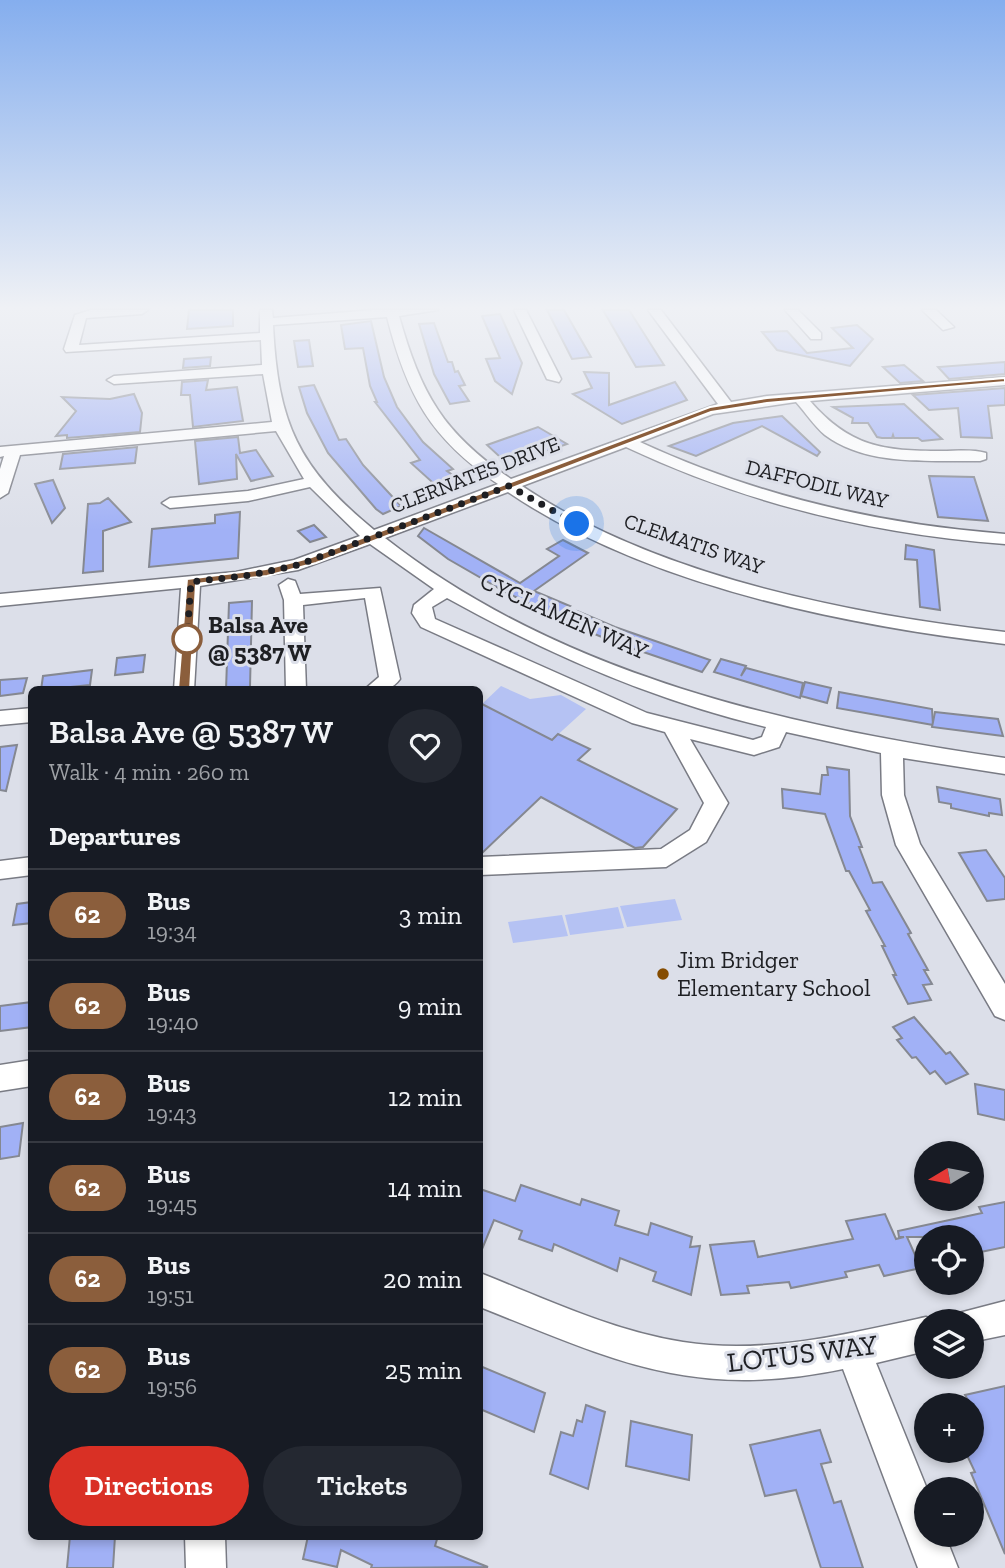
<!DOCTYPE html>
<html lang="en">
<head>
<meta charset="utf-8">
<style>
  body { margin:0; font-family:"Zilla Slab",serif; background:#242831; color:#f1f3f6; height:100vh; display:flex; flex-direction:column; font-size:26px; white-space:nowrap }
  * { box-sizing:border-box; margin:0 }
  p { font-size:23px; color:#9ea1a6 }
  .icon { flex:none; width:38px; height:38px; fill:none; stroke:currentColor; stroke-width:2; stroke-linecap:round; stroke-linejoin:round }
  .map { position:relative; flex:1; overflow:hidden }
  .panel { position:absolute; left:28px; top:686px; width:455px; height:854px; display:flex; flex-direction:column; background:#171b24; border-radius:10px; box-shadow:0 4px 10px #0003 }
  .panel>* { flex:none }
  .badge { padding:0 14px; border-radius:23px; font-size:24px; line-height:46px }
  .needle { width:46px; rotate:260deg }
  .buttons { position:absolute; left:914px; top:1141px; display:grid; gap:14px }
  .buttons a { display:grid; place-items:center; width:70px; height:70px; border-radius:50%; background:#171b24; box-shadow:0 4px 10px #0003; font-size:35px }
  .you { position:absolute; width:35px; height:35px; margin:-18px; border:5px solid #fff; border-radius:50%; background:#1a73e8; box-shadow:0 0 0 10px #1a73e833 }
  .map>.badge { position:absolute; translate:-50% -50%; box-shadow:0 0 0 4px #fff }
  h2 { padding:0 21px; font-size:26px; line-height:63px }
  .round { display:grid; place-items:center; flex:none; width:74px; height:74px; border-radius:37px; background:#242831 }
  .summary { display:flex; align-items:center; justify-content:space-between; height:119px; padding:0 21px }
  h1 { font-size:33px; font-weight:600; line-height:52px }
  .cta { display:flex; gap:14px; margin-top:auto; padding:14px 21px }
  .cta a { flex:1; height:80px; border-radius:42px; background:#d93025; color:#fff; font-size:28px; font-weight:600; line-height:80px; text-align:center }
  .cta a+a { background:#242831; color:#f1f3f6 }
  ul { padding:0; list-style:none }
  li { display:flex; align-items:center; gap:21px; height:91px; padding:0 21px; border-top:2px solid #363941 }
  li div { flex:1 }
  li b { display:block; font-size:26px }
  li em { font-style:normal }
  li .badge { min-width:77px; font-weight:700; text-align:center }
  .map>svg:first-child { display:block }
</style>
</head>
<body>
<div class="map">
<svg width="1005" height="1568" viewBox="0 0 1005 1568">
  <rect width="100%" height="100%" fill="#dcdfe9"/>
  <g fill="#b5c2f3">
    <path d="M501 686 530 699 561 695 586 709 552 740 482 704Z"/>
    <path d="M675 899 682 920 627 927 620 906Z"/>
    <path d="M618 907 624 928 570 935 565 915Z"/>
    <path d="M562 915 568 936 513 943 508 922Z"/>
  </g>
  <g fill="#a1b1f6" stroke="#858891" stroke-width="2">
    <path d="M189 310H233V326L187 329Z"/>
    <path d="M547 310H564L591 357 572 359Z"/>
    <path d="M603 310H629L664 365 636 367Z"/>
    <path d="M500 314 522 363 512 394 495 381 486 359 500 358 482 316Z"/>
    <path d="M371 321 384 377 397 407 423 442 453 469 447 471 465 484 442 491 411 463 420 460 375 402H377L370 386 363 348 345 349 341 325Z"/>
    <path d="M434 323 448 362H452L455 372 458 371 465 385 459 386 469 401 450 404 434 374 419 324Z"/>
    <path d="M857 325 873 339 850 366 777 350 762 332 787 331 807 353 853 348 832 328Z"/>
    <path d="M309 340 313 366 298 367 294 341Z"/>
    <path d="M211 357 210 366 183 368 184 359Z"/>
    <path d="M1005 362V374L949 379 938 367Z"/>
    <path d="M904 365 923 381 900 383 883 367Z"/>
    <path d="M584 372 609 373V405L675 382 687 400 622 424 573 394 592 388Z"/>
    <path d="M208 380 206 390 237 387 243 421 193 427 190 395H181L182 382Z"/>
    <path d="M314 385 339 440 346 439 363 465 401 506 383 514 376 509 328 453 307 413 299 387Z"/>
    <path d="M1005 388V405L988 406 992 438 961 437 958 408 929 410 913 395Z"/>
    <path d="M134 394 142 413 140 432 67 438V435L56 436 76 411 62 397 110 399Z"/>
    <path d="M904 404 942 439 922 441 918 438H894L893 435 892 438H882L877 437 868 423H852L853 418 833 407Z"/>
    <path d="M782 416 820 452 817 456 762 426 696 456 669 446 733 423Z"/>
    <path d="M538 427 567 444 539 454 531 448 500 457 487 445Z"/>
    <path d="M238 437 240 453 256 450 273 476 251 481 236 454 237 479 199 484 195 441Z"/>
    <path d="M137 447 135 463 60 469 63 454Z"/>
    <path d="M929 476 974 477 988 521 938 517Z"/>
    <path d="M53 480 65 508 52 523 35 484Z"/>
    <path d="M108 498 131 522 103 531V571L83 573 88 504 100 503Z"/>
    <path d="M240 512 238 558 149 567 152 529 215 523V515Z"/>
    <path d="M314 525 326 537 310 542 298 531Z"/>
    <path d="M424 528 520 583 559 556 547 549 563 540 588 553 534 591 570 606 557 616 509 594 448 559 418 536Z"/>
    <path d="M906 545 934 550 940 610 920 607 917 560 905 559Z"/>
    <path d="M252 601 250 687 226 690 229 603Z"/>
    <path d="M577 611 615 627 710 660 702 672 614 642 565 622Z"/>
    <path d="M145 655 143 672 115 675 117 658Z"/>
    <path d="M721 659 746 666 741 676 746 668 803 683 800 698 714 672Z"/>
    <path d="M92 670 90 685 41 690 43 676Z"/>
    <path d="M27 678 23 693 0 696V680Z"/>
    <path d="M805 682 831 688 827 703 801 696Z"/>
    <path d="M839 692 932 709 933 725 837 708Z"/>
    <path d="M480 703 552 740 558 734 590 749 578 760 677 809 643 847 635 848 541 797 480 855Z"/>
    <path d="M935 712 998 719 1003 736 932 727Z"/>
    <path d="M17 745 6 791 0 790V747Z"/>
    <path d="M827 767 849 770 850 816 862 847H859L873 883 882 882 911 933 908 934 928 970H924L932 984 923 985 931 1000 908 1004 893 975H896L882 946H885L866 911 870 910 849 871H846L825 814 783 808 782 789 820 794 822 775H828Z"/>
    <path d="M937 787 1000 799 1002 815 989 813V816L951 808V804L939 802Z"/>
    <path d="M986 850 1005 878V899L987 901 959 853Z"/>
    <path d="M32 902V923L13 925 17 904Z"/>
    <path d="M32 1002V1027L0 1031V1006Z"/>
    <path d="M914 1017 946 1054 950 1052 968 1074 946 1084 935 1071 930 1074 916 1057 912 1058 897 1040 902 1038 893 1027Z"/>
    <path d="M975 1084 1005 1090V1120L978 1114Z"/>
    <path d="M23 1123 19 1156 0 1159V1127Z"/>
    <path d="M521 1185 580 1205 582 1199 619 1211 615 1225 648 1235 651 1223 692 1237 690 1247 700 1246 691 1295 653 1281 656 1272 620 1258 617 1271 554 1244 552 1251 519 1239 522 1231 494 1220 480 1254V1189L515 1201Z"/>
    <path d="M1005 1202V1247L971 1254V1237H907L921 1268 884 1276 879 1265 845 1272 847 1277 791 1288 789 1282 747 1286 749 1293 721 1295 710 1245 754 1241 758 1257 853 1239 846 1221 885 1214 896 1239 904 1237H899L898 1231 982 1213 979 1207Z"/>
    <path d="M480 1366 545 1393 534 1432 480 1409Z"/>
    <path d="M1005 1386V1554L971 1473 975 1472 965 1451H971V1405L965 1395Z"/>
    <path d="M586 1405 605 1412 588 1489 550 1474 561 1432 573 1436 577 1420 582 1422Z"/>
    <path d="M631 1421 692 1435 689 1480 626 1466Z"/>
    <path d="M820 1430 831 1462 821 1464 834 1503 841 1501 863 1568H821L796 1490 765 1496 750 1445Z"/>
    <path d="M70 1536H115L113 1568H67Z"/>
    <path d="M308 1536H438L435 1546 488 1567 371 1568 372 1565 341 1550 337 1567 303 1559Z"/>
  </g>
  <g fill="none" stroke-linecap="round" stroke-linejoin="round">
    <defs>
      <g id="minor">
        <path d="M91 310H148L142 314 86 318 79 345 260 333V310H272L273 318 374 310H438L399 316C421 394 443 433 511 479L718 404 648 310H661L731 402 767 396 1005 377V385L810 401C850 447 883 451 942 451 956 451 972 449 986 453V459L980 461C930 460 868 467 825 435 814 426 806 413 796 402L713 414 640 442C757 496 877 524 1005 534V544C872 534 747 504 626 447L522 486C656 576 847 614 1005 632V644C842 625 645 585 508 492L385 538C561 676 789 727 1005 758V774L903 758 904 795 920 844 1005 984V1020L995 1016 896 845 882 795 881 753 786 732 779 747 754 755 690 739 728 803 706 842 666 867 480 875V857L661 849 690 830 704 803 665 732 632 723 421 627 412 613 414 605 434 589 370 544 298 570 200 586 194 690H174L181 588 0 606V594L236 572 294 560 360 536 310 487 248 501 170 508 162 503 170 498 248 491 304 479 276 431 20 455 8 493 0 498V469L4 456 0 457V447L272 422 263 374 114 384 107 380 114 376 262 365 261 340 66 352 64 349 75 315ZM387 317C407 395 430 438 498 484L374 530C298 467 278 424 273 325ZM447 598C548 654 653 700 766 727L762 737 753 740 647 713 435 619 432 607Z"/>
        <path d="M514 310H526L561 379 559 382 547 379Z"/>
        <path d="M785 310H798L821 333V339H811Z"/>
        <path d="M922 310H936L954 327 943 330Z"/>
        <path d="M288 579 295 581 300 594 380 588 400 679C391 692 378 690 364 690L379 677 365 598 303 605 306 690H286L284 600 279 585Z"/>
        <path d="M32 708V722L0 725V711Z"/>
        <path d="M32 857V875L0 879V861Z"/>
        <path d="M32 1060V1086L0 1091V1065Z"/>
        <path d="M480 1273C546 1299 612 1331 683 1342 765 1355 847 1334 926 1317L937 1321H926V1351L876 1363 927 1489 926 1535H945L958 1568H918L843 1369C692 1400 616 1361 480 1307Z"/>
        <path d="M1005 1301V1335L971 1342V1321H955L959 1313Z"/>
        <path d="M185 1536H225L226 1568H186Z"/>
      </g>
    </defs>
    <use href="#minor" stroke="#797b84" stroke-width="3"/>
    <use href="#minor" fill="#fff" fill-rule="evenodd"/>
  </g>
  <linearGradient id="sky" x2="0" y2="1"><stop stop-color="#85aeee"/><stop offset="0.58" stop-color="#eff1f5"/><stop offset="1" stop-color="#eff1f5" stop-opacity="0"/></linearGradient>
  <rect width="1005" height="530" fill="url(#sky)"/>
  <path fill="#8b5e3c" stroke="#fff" stroke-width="2" d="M1005 378V382L767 403 711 412 316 563 267 576 196 584 190 690 184 693 178 690 187 579 266 569 309 558 710 407 767 398Z"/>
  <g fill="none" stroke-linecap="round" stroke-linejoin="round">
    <path stroke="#1e1f23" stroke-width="7" stroke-dasharray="0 12.6" d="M187 639 191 582 251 575 298 565 509 486 577 524"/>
  </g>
  <circle fill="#fff" stroke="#8b5e3c" stroke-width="3.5" cx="187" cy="639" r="14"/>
  <circle fill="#854c00" stroke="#dcdfe9" stroke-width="2.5" cx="663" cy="974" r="7"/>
  <g text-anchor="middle" stroke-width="6" stroke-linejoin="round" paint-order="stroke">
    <g font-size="21" fill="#1e1f23" stroke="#dcdfe9">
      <text transform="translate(475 475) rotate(-21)" y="7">CLERNATES DRIVE</text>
      <text transform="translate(817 484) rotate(14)" y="7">DAFFODIL WAY</text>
      <text transform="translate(694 544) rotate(19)" y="7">CLEMATIS WAY</text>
    </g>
    <g font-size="24" fill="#1e1f23" stroke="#dcdfe9">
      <text transform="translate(564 616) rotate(24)" y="8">CYCLAMEN WAY</text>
    </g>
    <g font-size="24" font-weight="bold" fill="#1e1f23" stroke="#dcdfe9" text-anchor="start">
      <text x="208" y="633">Balsa Ave<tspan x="208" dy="28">@ 5387 W</tspan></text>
    </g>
    <g font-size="24" fill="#1e1f23" stroke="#dcdfe9" text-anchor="start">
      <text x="677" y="968">Jim Bridger<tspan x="677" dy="28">Elementary School</tspan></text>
    </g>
    <g font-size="28" fill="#1e1f23" stroke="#dcdfe9">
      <text transform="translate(802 1353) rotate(-7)" y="10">LOTUS WAY</text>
    </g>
  </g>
</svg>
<div class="buttons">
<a><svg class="needle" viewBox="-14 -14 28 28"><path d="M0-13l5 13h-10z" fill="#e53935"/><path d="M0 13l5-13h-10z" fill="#9ea1a6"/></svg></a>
<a><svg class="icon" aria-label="locate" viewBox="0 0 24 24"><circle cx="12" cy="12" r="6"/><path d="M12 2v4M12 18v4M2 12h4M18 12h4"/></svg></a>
<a><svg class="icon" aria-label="layers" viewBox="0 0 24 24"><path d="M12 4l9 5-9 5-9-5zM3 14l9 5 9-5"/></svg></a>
<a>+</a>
<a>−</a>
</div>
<div class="you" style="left:577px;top:524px"></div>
<section class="panel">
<div class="summary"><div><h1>Balsa Ave @ 5387 W</h1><p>Walk · 4 min · 260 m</p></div><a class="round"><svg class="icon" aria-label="heart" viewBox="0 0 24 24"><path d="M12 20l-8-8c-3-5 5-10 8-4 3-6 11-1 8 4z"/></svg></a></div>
<h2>Departures</h2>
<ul>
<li><span class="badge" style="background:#8b5e3c;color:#fff">62</span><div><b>Bus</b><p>19:34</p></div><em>3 min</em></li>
<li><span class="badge" style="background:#8b5e3c;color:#fff">62</span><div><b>Bus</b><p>19:40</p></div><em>9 min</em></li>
<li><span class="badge" style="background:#8b5e3c;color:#fff">62</span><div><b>Bus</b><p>19:43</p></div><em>12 min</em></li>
<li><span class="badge" style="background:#8b5e3c;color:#fff">62</span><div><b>Bus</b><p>19:45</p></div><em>14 min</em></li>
<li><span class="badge" style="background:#8b5e3c;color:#fff">62</span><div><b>Bus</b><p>19:51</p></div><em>20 min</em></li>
<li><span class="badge" style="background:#8b5e3c;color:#fff">62</span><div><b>Bus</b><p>19:56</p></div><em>25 min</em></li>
</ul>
<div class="cta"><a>Directions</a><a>Tickets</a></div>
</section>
</div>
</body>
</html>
